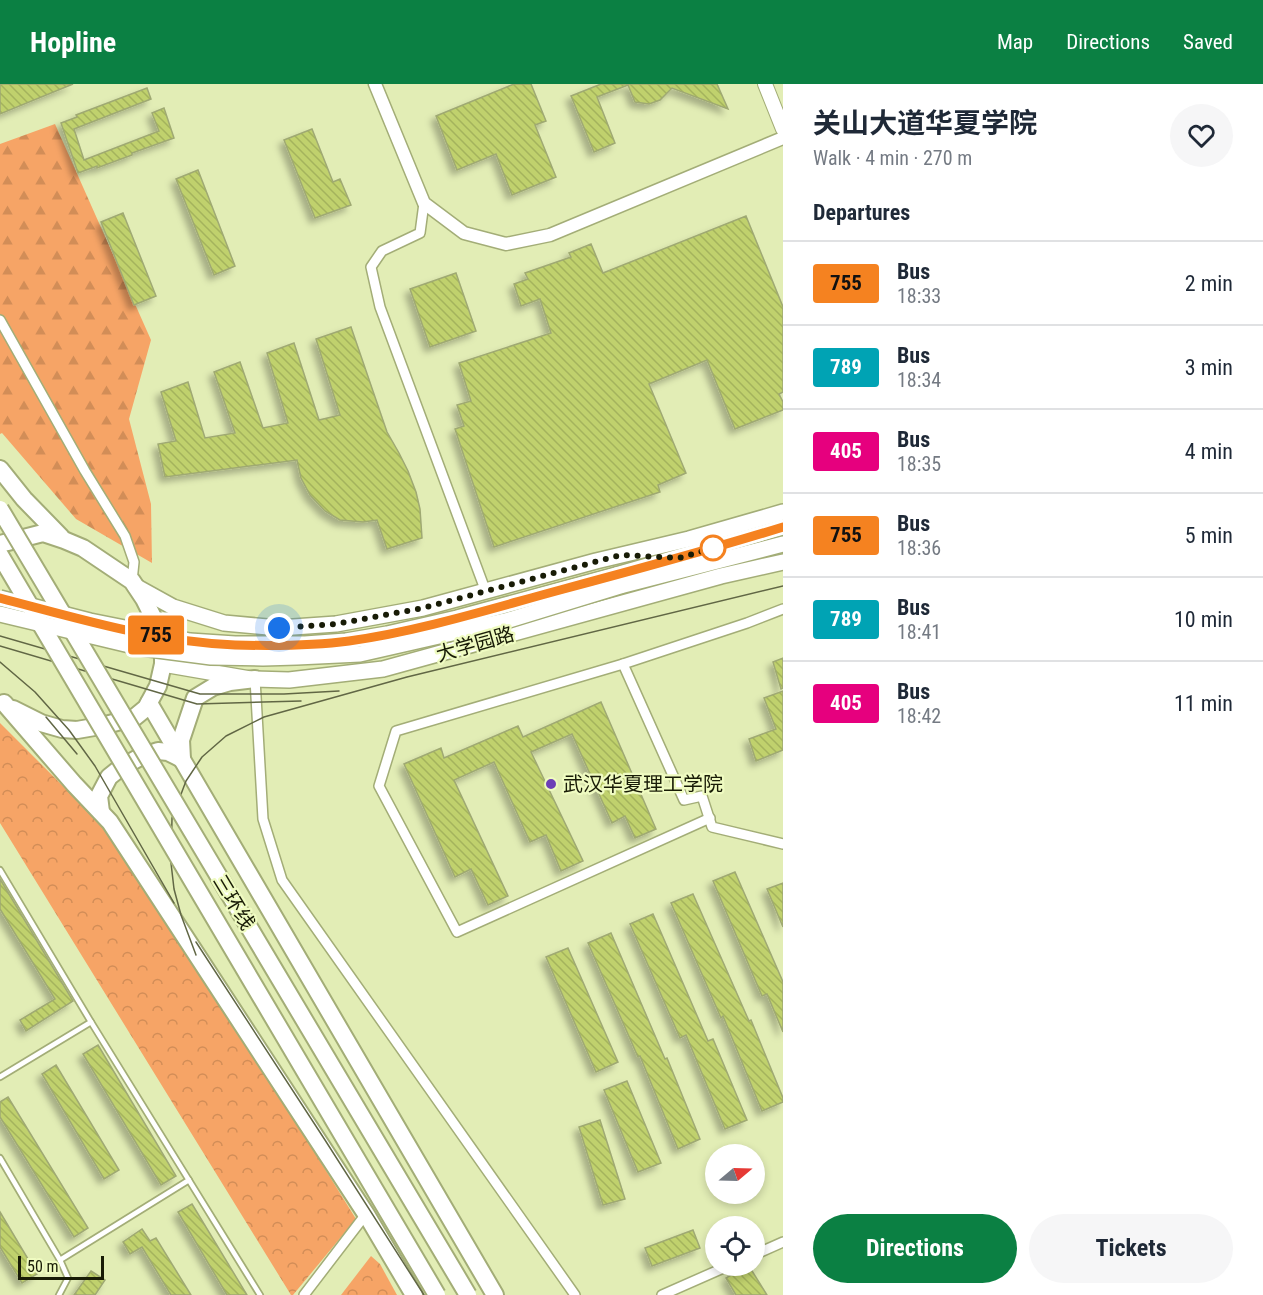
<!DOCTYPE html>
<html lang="en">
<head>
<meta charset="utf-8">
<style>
  body { margin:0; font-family:"Roboto Condensed","Noto Sans SC",sans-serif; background:#f6f6f7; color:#1f2937; height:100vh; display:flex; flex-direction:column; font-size:22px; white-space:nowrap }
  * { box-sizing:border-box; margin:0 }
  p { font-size:20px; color:#747a83 }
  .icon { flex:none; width:33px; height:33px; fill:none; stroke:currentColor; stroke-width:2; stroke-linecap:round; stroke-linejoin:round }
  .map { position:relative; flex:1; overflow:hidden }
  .panel { display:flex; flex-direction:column; background:#fff; width:480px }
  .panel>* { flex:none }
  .badge { padding:0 12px; border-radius:4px; font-size:21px; line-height:39px }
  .needle { width:39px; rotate:71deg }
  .controls { position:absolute; left:705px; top:1060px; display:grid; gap:12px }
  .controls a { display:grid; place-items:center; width:60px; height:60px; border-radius:50%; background:#fff; box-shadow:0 3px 9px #0003; font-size:30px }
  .scale { position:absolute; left:18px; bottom:15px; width:86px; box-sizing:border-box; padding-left:6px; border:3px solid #181b06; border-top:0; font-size:16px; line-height:21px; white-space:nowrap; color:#181b06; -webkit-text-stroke:4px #effbc1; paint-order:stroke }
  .you { position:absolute; width:30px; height:30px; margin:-15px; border:4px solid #fff; border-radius:50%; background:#1a73e8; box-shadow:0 0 0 9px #1a73e833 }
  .map>.badge { position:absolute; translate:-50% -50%; box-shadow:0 0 0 3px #fff }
  h2 { padding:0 30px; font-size:22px; line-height:54px }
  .round { display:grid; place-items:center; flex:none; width:63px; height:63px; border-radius:32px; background:#f6f6f7 }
  .headline { display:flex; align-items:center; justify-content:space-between; height:102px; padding:0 30px }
  h1 { font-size:28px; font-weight:700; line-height:45px }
  .primary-button { display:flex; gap:12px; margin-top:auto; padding:12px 30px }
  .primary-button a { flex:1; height:69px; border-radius:36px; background:#0b8043; color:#fff; font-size:24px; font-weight:700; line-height:69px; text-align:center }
  .primary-button a+a { background:#f6f6f7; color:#1f2937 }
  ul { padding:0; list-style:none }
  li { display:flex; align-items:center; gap:18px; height:84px; padding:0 30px; border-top:2px solid #e0e1e3 }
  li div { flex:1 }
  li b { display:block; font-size:22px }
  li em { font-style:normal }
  li .badge { min-width:66px; font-weight:700; text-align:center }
  header { display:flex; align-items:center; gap:36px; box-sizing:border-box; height:84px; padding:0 30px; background:#0b8043; color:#fff }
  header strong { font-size:28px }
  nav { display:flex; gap:33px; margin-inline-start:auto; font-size:21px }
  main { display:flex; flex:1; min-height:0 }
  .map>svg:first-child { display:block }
</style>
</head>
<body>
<header>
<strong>Hopline</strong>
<nav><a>Map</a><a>Directions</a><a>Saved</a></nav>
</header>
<main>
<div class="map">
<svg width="783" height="1211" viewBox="0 0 783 1211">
  <defs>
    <pattern id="forest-firs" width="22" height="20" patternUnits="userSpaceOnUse" patternTransform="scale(1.5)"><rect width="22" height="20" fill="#f6a466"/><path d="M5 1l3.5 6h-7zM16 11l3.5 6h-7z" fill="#d28d57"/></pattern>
    <pattern id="park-crowns" width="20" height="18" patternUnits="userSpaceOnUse" patternTransform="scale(1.5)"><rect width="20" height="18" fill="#f6a466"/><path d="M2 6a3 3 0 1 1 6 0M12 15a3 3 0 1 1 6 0" fill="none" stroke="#d28d57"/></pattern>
    <pattern id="building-back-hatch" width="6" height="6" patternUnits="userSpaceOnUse" patternTransform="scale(1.5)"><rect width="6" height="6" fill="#c0d16d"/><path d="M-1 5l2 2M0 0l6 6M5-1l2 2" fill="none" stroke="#a4b35d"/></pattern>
    <filter id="shadow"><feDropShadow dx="-5" dy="5" stdDeviation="3" flood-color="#0004"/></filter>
  </defs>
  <rect width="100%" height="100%" fill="#e2edb5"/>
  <path fill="url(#forest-firs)" d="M55 40 151 256 129 335 151 420 152 479 76 435 2 349 0 350V60Z"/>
  <g fill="url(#park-crowns)">
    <path d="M0 639 83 722 114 730 307 1056 356 1135 293 1211H291L0 739Z"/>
    <path d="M371 1172 380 1180 397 1211H341Z"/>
  </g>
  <g fill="url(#building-back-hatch)" stroke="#9fa973" stroke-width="1.5" filter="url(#shadow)">
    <path d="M0 0H73L0 30Z"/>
    <path d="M514 0H531L546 37 535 41 556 93 512 111 496 70 457 86 436 32Z"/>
    <path d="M601 0H717L728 25 672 4 660 16 649 20 635 18 628 1 597 13 615 59 594 68 571 12Z"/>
    <path d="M147 4 151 15 74 45 84 76 159 47 152 29 164 24 174 54 132 69V71L97 84V82L78 89 61 39 77 33 76 31Z"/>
    <path d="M312 45 333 98 340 95 351 121 315 134 284 56Z"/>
    <path d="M198 86 235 182 214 191 176 95Z"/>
    <path d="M123 129 156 212 134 221 101 138Z"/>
    <path d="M746 132 783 223V308L779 310 783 318V326L735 345 707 276 649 300 686 389 658 401 660 408 494 463 455 345 464 342 457 321 471 317 459 279 551 249 540 215 521 222 514 200 528 195 525 189 571 173 569 169 591 160 603 189Z"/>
    <path d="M456 189 476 247 430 263 410 205Z"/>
    <path d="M351 243 387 348 399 369 408 387 416 408 420 425 422 454 387 465 377 436 363 438 340 436 325 427 310 411 301 394 297 376 165 393 158 360 176 357 161 308 188 298 205 354 235 349 214 288 240 278 263 344 288 339 267 269 294 259 319 336 340 331 316 255Z"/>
    <path d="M783 574V604L781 605 773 578Z"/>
    <path d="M783 607V666L756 677 749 655 776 645 764 614Z"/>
    <path d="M601 618 656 745 635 754 625 732 612 739 572 650 531 668 583 777 561 787 546 751 530 758 494 678 454 696 508 812 488 821 471 785 455 793 404 680 441 664 444 674 518 642 523 653Z"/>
    <path d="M735 788 783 898V948L767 910 762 912 713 797Z"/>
    <path d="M0 795 73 917 26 947 20 936 55 915 0 825Z"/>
    <path d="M783 799V843L767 805Z"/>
    <path d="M693 810 749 937 751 936 783 1014V1018L762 1027 723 932 721 934 671 819Z"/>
    <path d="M653 830 708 957 713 955 747 1036 725 1045 686 951 680 954 630 840Z"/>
    <path d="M611 849 665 975 667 974 700 1055 678 1065 640 972 638 973 588 859Z"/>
    <path d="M568 864 618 978 596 988 546 873Z"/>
    <path d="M98 961 176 1092 161 1101 83 970Z"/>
    <path d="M56 981 119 1086 104 1095 42 990Z"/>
    <path d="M627 997 661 1079 638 1088 604 1006Z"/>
    <path d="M8 1013 88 1144 74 1153 0 1033V1018Z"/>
    <path d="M600 1036 625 1115 603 1121 579 1043Z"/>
    <path d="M192 1120 247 1211H227L178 1128Z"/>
    <path d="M0 1128 37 1190 22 1199 0 1163Z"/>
    <path d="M142 1145 150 1157 156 1154 191 1211H171L142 1163 130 1170 123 1158Z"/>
    <path d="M693 1146 700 1164 652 1182 645 1164Z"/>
    <path d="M746 1182H749L767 1211H736L726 1194Z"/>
    <path d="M91 1187 105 1196 95 1211H74Z"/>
  </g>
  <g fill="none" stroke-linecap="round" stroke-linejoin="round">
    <defs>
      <g id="service">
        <path d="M0 786 91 938 260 1211"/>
        <path d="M0 993 91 938"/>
        <path d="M0 1074 60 1176 68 1194 59 1211"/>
        <path d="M60 1176 189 1096"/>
      </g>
      <g id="minor">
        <path d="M424 119 420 149 382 167 371 183 380 223 486 508"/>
        <path d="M0 236 85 387 125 452 134 478 132 497"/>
        <path d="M783 525 747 539 623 580 684 716 702 712 712 743 783 760"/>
        <path d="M623 580 396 647 379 702 457 848 710 734"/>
        <path d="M255 595 263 735 282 796 575 1211"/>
        <path d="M754 1171 783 1158"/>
        <path d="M304 1211 366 1130"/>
        <path d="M662 1211 728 1182"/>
      </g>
      <path id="tertiary" d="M375 0 424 119 464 149 506 160 550 151 783 54"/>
      <path id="secondary" d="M765 0 783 45"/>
      <g id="primary">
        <path d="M616 491 783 443"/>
        <path d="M135 502 173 523 224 539 279 544 336 540 423 524 596 477 689 455 783 428"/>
        <path d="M620 502 783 460"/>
        <path d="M163 580 250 595 289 596 383 585 721 492 783 478"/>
      </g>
      <g id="trunk">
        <path d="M0 385 24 415 61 453"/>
        <path d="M0 460 43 449 64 456 83 464 132 497 144 515 157 541 161 558 163 571V580L158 602 146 624 135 633 106 641 77 646 62 645 41 639 13 625"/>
        <path d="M4 619 74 700 110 738 366 1130 414 1211"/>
        <path d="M149 619 495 1211"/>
        <path d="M101 728 99 712 109 693 119 685 140 673 158 667 168 668 182 675 181 656 195 614 213 603 230 598 255 595"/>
      </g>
    </defs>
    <use href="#service" stroke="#a3ad77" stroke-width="8"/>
    <use href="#minor" stroke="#a3ad77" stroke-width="12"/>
    <use href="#tertiary" stroke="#a3ad77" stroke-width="15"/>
    <use href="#secondary" stroke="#a3ad77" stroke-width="16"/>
    <use href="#primary" stroke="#a3ad77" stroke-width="18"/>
    <use href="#trunk" stroke="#a3ad77" stroke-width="20"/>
    <use href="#service" stroke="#fff" stroke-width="4.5"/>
    <use href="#minor" stroke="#fff" stroke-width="9"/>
    <use href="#tertiary" stroke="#fff" stroke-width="12"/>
    <use href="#secondary" stroke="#fff" stroke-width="14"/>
    <use href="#primary" stroke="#fff" stroke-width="15"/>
    <use href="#trunk" stroke="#fff" stroke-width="16"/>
    <g stroke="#616745" stroke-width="1.5">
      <path d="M0 552 200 610H284L339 607"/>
      <path d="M0 562 197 620 301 617"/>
      <path d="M0 578 35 608 69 646 95 682 174 819"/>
      <path d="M46 633 77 670"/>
      <path d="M196 858 325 1056 424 1211"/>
      <path d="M196 871 181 831 174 805 171 779 172 734 186 697 202 673 226 652 264 633 407 593 783 502"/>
    </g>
    <defs>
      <g id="primary-bridge">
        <path d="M0 514 90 537 190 557 235 560H305L346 557 387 550 457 534 616 491"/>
        <path d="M0 530 142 564 211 573 263 574 297 573 360 570 509 536 620 502"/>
      </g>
      <g id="trunk-bridge">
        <path d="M0 425 468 1211"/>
        <path d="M0 471 437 1211"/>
      </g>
    </defs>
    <use href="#primary-bridge" stroke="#a3ad77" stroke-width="18" stroke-linecap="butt"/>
    <use href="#trunk-bridge" stroke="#a3ad77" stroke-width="20" stroke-linecap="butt"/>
    <use href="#primary-bridge" stroke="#fff" stroke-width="15"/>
    <use href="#trunk-bridge" stroke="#fff" stroke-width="16"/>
  </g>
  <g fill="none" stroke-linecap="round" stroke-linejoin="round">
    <defs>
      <path id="line" d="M0 514C77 534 155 558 235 561 273 562 312 562 349 557 420 547 490 525 560 506 635 486 709 466 783 443"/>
    </defs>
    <use href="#line" stroke="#fff" stroke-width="14"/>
    <use href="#line" stroke="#f58220" stroke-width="9"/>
    <path stroke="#181b06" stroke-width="6" stroke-dasharray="0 10.8" d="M279 544 336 540 423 524 621 471 679 474 717 463 713 464"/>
  </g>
  <circle fill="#fff" stroke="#f58220" stroke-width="3" cx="713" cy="464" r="12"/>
  <circle fill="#6d3fb6" stroke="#effbc1" stroke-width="2" cx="551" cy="700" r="6"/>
  <g text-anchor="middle" stroke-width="4.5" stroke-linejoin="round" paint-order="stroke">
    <g font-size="20" fill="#181b06" stroke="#effbc1">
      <text transform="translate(475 560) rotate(-16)" y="7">大学园路</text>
      <text transform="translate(234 818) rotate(59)" y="7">三环线</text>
    </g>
    <g font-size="20" fill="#181b06" stroke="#effbc1" text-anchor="start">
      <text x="563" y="707">武汉华夏理工学院</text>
    </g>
  </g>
</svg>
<div class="controls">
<a><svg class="needle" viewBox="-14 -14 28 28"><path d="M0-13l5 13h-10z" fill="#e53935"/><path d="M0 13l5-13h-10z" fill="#747a83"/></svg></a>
<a><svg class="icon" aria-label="locate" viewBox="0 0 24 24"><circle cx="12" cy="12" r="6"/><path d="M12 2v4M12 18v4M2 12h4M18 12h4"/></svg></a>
</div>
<div class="scale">50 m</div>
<div class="you" style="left:279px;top:544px"></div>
<b class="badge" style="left:156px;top:551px;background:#f58220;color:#111">755</b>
</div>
<section class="panel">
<div class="headline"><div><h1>关山大道华夏学院</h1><p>Walk · 4 min · 270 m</p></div><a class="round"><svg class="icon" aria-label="heart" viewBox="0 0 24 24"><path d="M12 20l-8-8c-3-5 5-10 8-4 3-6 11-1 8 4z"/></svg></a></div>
<h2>Departures</h2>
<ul>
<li><span class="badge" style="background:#f58220;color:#111">755</span><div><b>Bus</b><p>18:33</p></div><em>2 min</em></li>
<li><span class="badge" style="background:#00a3b4;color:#fff">789</span><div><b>Bus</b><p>18:34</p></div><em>3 min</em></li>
<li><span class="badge" style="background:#e6007e;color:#fff">405</span><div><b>Bus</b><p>18:35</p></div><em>4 min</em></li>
<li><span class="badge" style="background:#f58220;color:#111">755</span><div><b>Bus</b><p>18:36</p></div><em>5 min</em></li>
<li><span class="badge" style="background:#00a3b4;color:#fff">789</span><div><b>Bus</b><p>18:41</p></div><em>10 min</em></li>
<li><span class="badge" style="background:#e6007e;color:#fff">405</span><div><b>Bus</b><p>18:42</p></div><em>11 min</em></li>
</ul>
<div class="primary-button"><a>Directions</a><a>Tickets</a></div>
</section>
</main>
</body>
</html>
